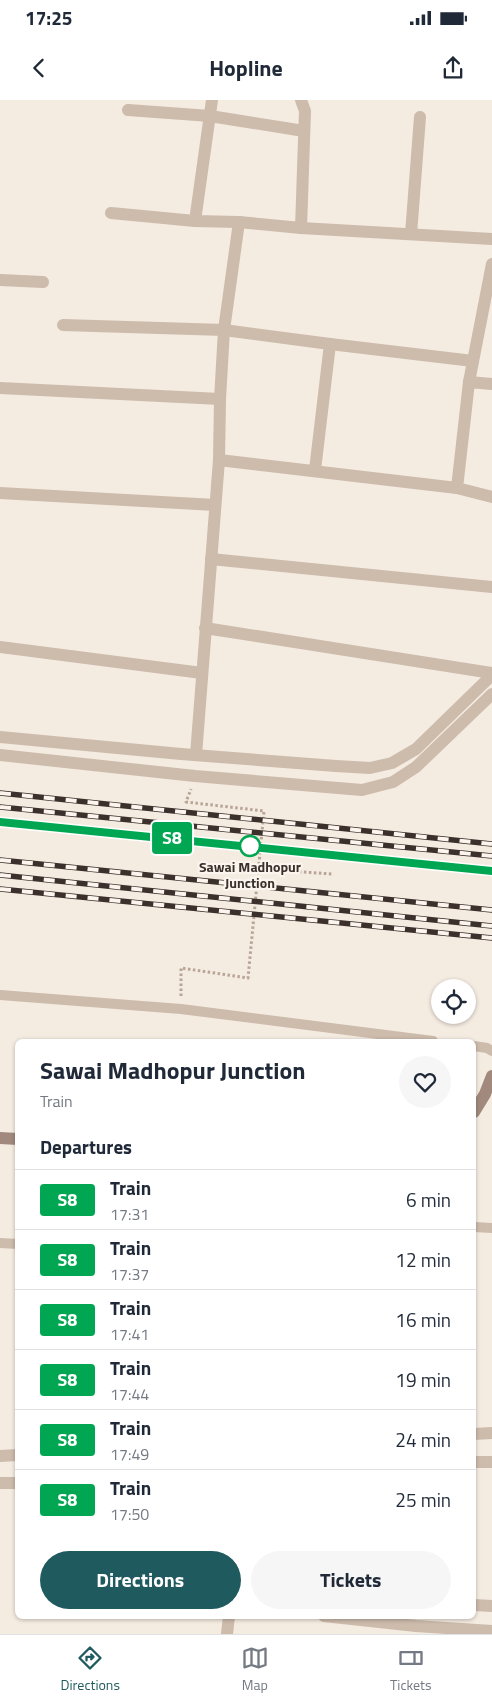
<!DOCTYPE html>
<html lang="en">
<head>
<meta charset="utf-8">
<style>
  body { margin:0; font-family:"Titillium Web",sans-serif; background:#f6f6f7; color:#1f2937; height:100vh; display:flex; flex-direction:column; font-size:19px; white-space:nowrap }
  * { box-sizing:border-box; margin:0 }
  p { font-size:16px; color:#747a83 }
  .icon { flex:none; width:28px; height:28px; fill:none; stroke:currentColor; stroke-width:2; stroke-linecap:round; stroke-linejoin:round }
  .map { position:relative; flex:1; overflow:hidden }
  .panel { position:absolute; left:15px; top:939px; width:461px; height:580px; display:flex; flex-direction:column; background:#fff; border-radius:8px; box-shadow:0 1px 4px #0004 }
  .panel>* { flex:none }
  .badge { padding:0 10px; border-radius:4px; font-size:18px; line-height:32px }
  .controls { position:absolute; left:431px; top:879px; display:grid; gap:10px }
  .controls a { display:grid; place-items:center; width:45px; height:45px; border-radius:50%; background:#fff; box-shadow:0 1px 4px #0004; font-size:25px }
  .map>.badge { position:absolute; translate:-50% -50%; box-shadow:0 0 0 2px #fff }
  h2 { padding:0 25px; font-size:19px; line-height:45px }
  .round { display:grid; place-items:center; flex:none; width:52px; height:52px; border-radius:26px; background:#f6f6f7 }
  .summary { display:flex; align-items:center; justify-content:space-between; height:85px; padding:0 25px }
  h1 { font-size:24px; font-weight:700; line-height:38px }
  .primary-button { display:flex; gap:10px; margin-top:auto; padding:10px 25px }
  .primary-button a { flex:1; height:58px; border-radius:30px; background:#1f5a5e; color:#fff; font-size:20px; font-weight:700; line-height:58px; text-align:center }
  .primary-button a+a { background:#f6f6f7; color:#1f2937 }
  ul { padding:0; list-style:none }
  li { display:flex; align-items:center; gap:15px; height:60px; padding:0 25px; border-top:1px solid #e0e1e3 }
  li div { flex:1 }
  li b { display:block; font-size:19px }
  li em { font-style:normal }
  li .badge { min-width:55px; font-weight:700; text-align:center }
  .status { display:flex; justify-content:space-between; align-items:center; height:35px; padding:0 25px; background:#fff; direction:ltr }
  .status svg { height:14px; fill:currentColor }
  header { display:flex; justify-content:space-between; align-items:center; height:65px; padding:0 25px; background:#fff; font-size:22px; font-weight:700 }
  .tabs { display:flex; justify-content:space-around; align-items:center; height:70px; border-top:1px solid #e0e1e3; background:#fff; font-size:14px; color:#747a83 }
  .tabs a { display:grid; justify-items:center; gap:2px }
  .tabs .active { color:#1f5a5e }
  .map>svg:first-child { display:block }
</style>
</head>
<body>
<div class="status"><b>17:25</b><svg viewBox="0 0 49 12"><path d="M0 12V9h3v3zM5 12V6h3v6zM10 12V3h3v9zM15 12V0h3v12zM26 1h20v11H26zM47 4h2v5h-2z"/></svg></div>
<header><svg class="icon" aria-label="back" viewBox="0 0 24 24"><path d="M15 5l-7 7 7 7"/></svg>Hopline<svg class="icon" aria-label="share" viewBox="0 0 24 24"><path d="M12 15V3M7 8l5-5 5 5M5 13v7h14v-7"/></svg></header>
<div class="map">
<svg width="492" height="1534" viewBox="0 0 492 1534">
  <rect width="100%" height="100%" fill="#f4ebe1"/>
  <g fill="none" stroke-linecap="round" stroke-linejoin="round">
    <g stroke="#b9a596" stroke-width="3" stroke-dasharray="2.5 2.5" stroke-linecap="butt">
      <path d="M259 769 332 774"/>
      <path d="M181 896V868L248 878 264 711 186 702 191 689"/>
    </g>
    <g stroke="#cdbbac" stroke-width="10">
      <path d="M0 895 181 909 433 941"/>
      <path d="M474 946 487 948 492 951"/>
      <path d="M474 1127 492 1128"/>
      <path d="M0 1143 18 1144"/>
    </g>
    <g stroke="#cdbbac" stroke-width="12">
      <path d="M212 0 195 121 239 122 301 128 305 11 301 0"/>
      <path d="M128 10 210 16 304 31"/>
      <path d="M111 113 195 121"/>
      <path d="M301 128 492 139"/>
      <path d="M411 134 420 17"/>
      <path d="M0 180 43 182"/>
      <path d="M63 225 224 230 330 244 315 370"/>
      <path d="M330 244 473 261"/>
      <path d="M469 282 492 164"/>
      <path d="M492 284 469 282 457 388 492 397"/>
      <path d="M0 288 220 299"/>
      <path d="M219 360 457 388"/>
      <path d="M0 393 215 405"/>
      <path d="M211 459 492 487"/>
      <path d="M205 528 492 573"/>
      <path d="M0 547 202 573"/>
      <path d="M0 637 181 654 336 666 370 668 392 663 416 649 492 575"/>
      <path d="M0 655 195 676 362 690 393 682 416 667 492 594"/>
      <path d="M196 655 219 360 220 299 224 230 239 122"/>
      <path d="M474 1334 492 1333"/>
      <path d="M0 1356 18 1355"/>
      <path d="M474 1362H492"/>
      <path d="M0 1383H18"/>
      <path d="M474 1505 492 1506"/>
      <path d="M324 1516 416 1526 492 1531"/>
      <path d="M227 1534 229 1516"/>
    </g>
    <g stroke="#a18a7d" stroke-width="12">
      <path d="M474 1012 485 994 492 976"/>
      <path d="M0 1038 18 1039"/>
    </g>
    <defs>
      <g id="rail">
        <path d="M0 693 492 744"/>
        <path d="M0 707 492 756"/>
        <path d="M0 722 492 771"/>
        <path d="M0 760 492 810"/>
        <path d="M0 775 492 826"/>
        <path d="M0 789 492 838"/>
      </g>
    </defs>
    <use href="#rail" stroke="#3b302b" stroke-width="5.5"/>
    <use href="#rail" stroke="#fbf5ee" stroke-width="4" stroke-dasharray="11" stroke-linecap="butt"/>
  </g>
  <g fill="none" stroke-linecap="round" stroke-linejoin="round">
    <defs>
      <path id="line" d="M0 722 492 771"/>
    </defs>
    <use href="#line" stroke="#fff" stroke-width="11"/>
    <use href="#line" stroke="#00a651" stroke-width="8"/>
  </g>
  <circle fill="#fff" stroke="#00a651" stroke-width="2.5" cx="250" cy="746" r="10"/>
  <g text-anchor="middle" stroke-width="4.5" stroke-linejoin="round" paint-order="stroke">
    <g font-size="14" font-weight="bold" fill="#3b302b" stroke="#fbf5ee">
      <text x="250" y="772">Sawai Madhopur<tspan x="250" dy="16">Junction</tspan></text>
    </g>
  </g>
</svg>
<div class="controls">
<a><svg class="icon" aria-label="locate" viewBox="0 0 24 24"><circle cx="12" cy="12" r="6"/><path d="M12 2v4M12 18v4M2 12h4M18 12h4"/></svg></a>
</div>
<b class="badge" style="left:172px;top:738px;background:#00a651;color:#fff">S8</b>
<section class="panel">
<div class="summary"><div><h1>Sawai Madhopur Junction</h1><p>Train</p></div><a class="round"><svg class="icon" aria-label="heart" viewBox="0 0 24 24"><path d="M12 20l-8-8c-3-5 5-10 8-4 3-6 11-1 8 4z"/></svg></a></div>
<h2>Departures</h2>
<ul>
<li><span class="badge" style="background:#00a651;color:#fff">S8</span><div><b>Train</b><p>17:31</p></div><em>6 min</em></li>
<li><span class="badge" style="background:#00a651;color:#fff">S8</span><div><b>Train</b><p>17:37</p></div><em>12 min</em></li>
<li><span class="badge" style="background:#00a651;color:#fff">S8</span><div><b>Train</b><p>17:41</p></div><em>16 min</em></li>
<li><span class="badge" style="background:#00a651;color:#fff">S8</span><div><b>Train</b><p>17:44</p></div><em>19 min</em></li>
<li><span class="badge" style="background:#00a651;color:#fff">S8</span><div><b>Train</b><p>17:49</p></div><em>24 min</em></li>
<li><span class="badge" style="background:#00a651;color:#fff">S8</span><div><b>Train</b><p>17:50</p></div><em>25 min</em></li>
</ul>
<div class="primary-button"><a>Directions</a><a>Tickets</a></div>
</section>
</div>
<nav class="tabs">
<a class="active"><svg class="icon" aria-label="directions" viewBox="0 0 24 24"><path d="M12 3l9 9-9 9-9-9zM9 14v-3h6M13 9l2 2-2 2"/></svg>Directions</a>
<a><svg class="icon" aria-label="map" viewBox="0 0 24 24"><path d="M3 6l6-2 6 2 6-2v14l-6 2-6-2-6 2zM9 4v14M15 6v14"/></svg>Map</a>
<a><svg class="icon" aria-label="tickets" viewBox="0 0 24 24"><path d="M3 7h18v10H3zM15 7v10"/></svg>Tickets</a>
</nav>
</body>
</html>
